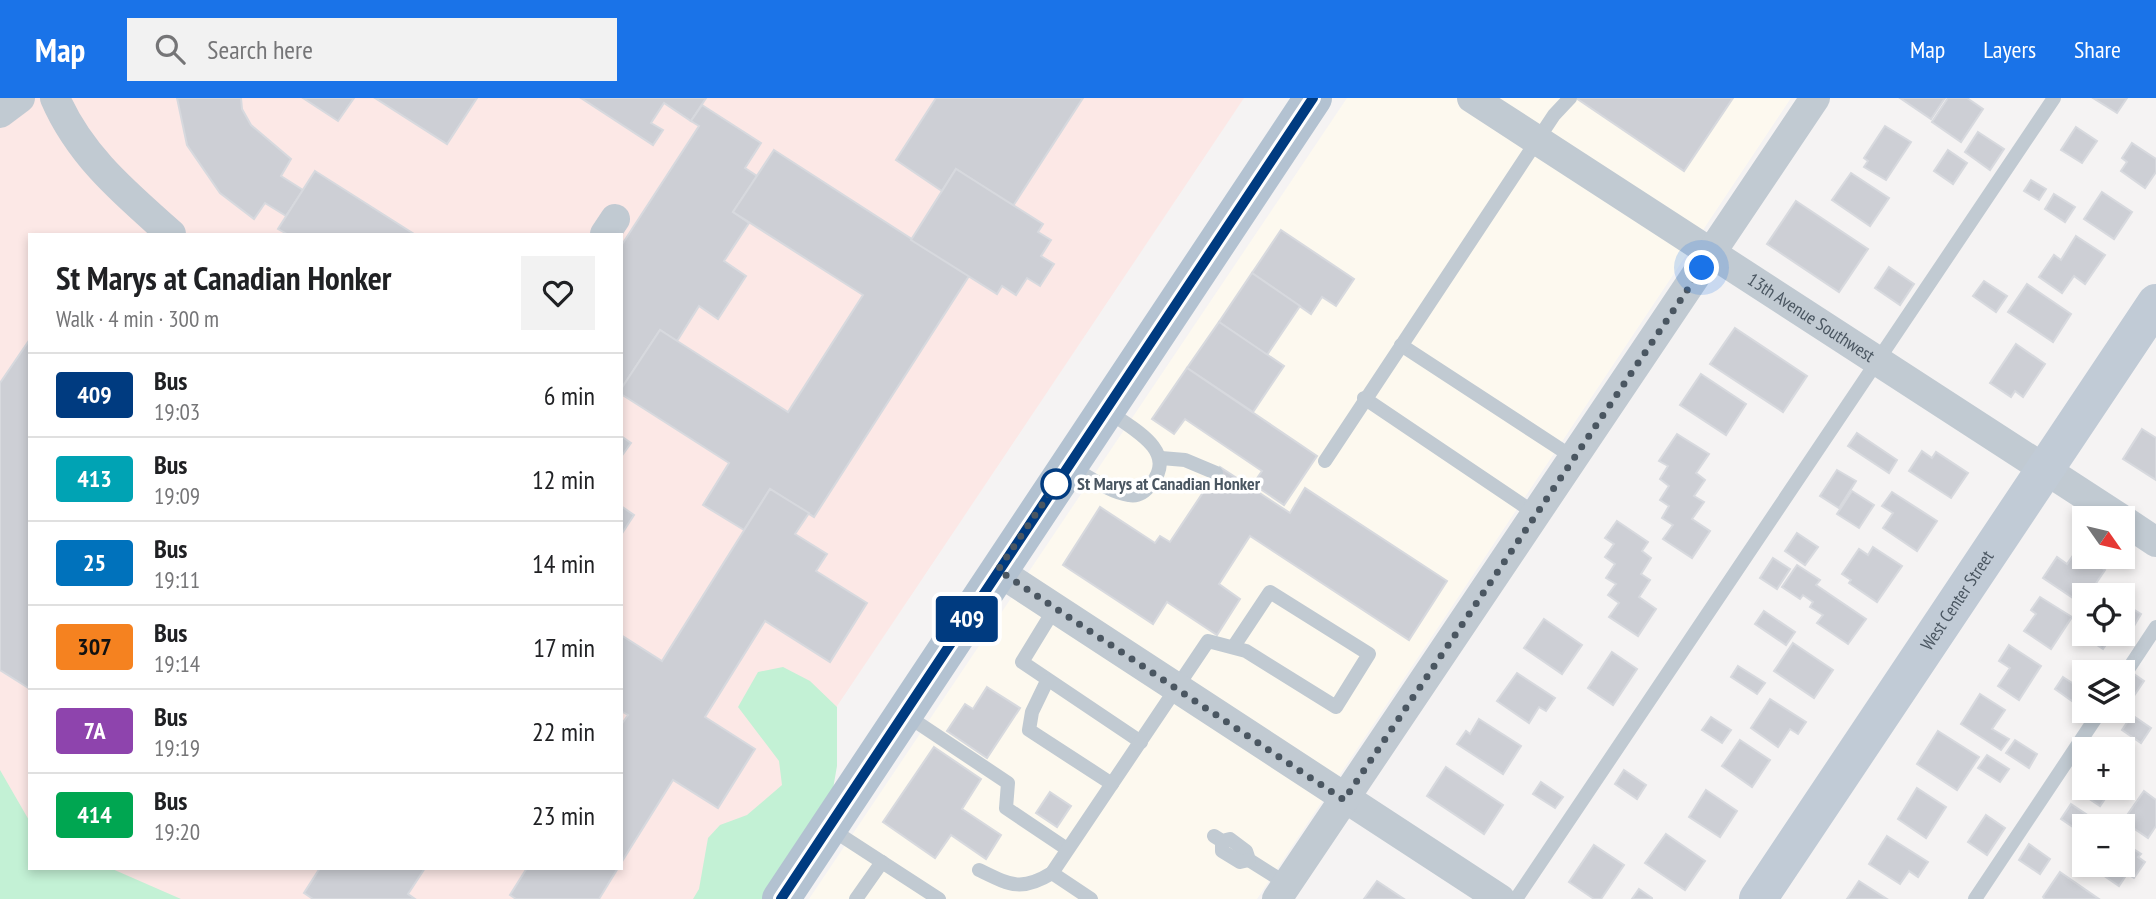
<!DOCTYPE html>
<html lang="en">
<head>
<meta charset="utf-8">
<style>
  body { margin:0; font-family:"PT Sans Narrow",sans-serif; background:#f2f2f2; color:#202124; height:100vh; display:flex; flex-direction:column; font-size:26px; white-space:nowrap }
  * { box-sizing:border-box; margin:0 }
  p { font-size:23px; color:#757577 }
  .icon { flex:none; width:38px; height:38px; fill:none; stroke:currentColor; stroke-width:2; stroke-linecap:round; stroke-linejoin:round }
  .map { position:relative; flex:1; overflow:hidden }
  .panel { position:absolute; left:28px; top:135px; width:595px; height:637px; display:flex; flex-direction:column; background:#fff; border-radius:0px; box-shadow:0 4px 10px #0003 }
  .panel>* { flex:none }
  .badge { padding:0 14px; border-radius:5px; font-size:24px; line-height:46px }
  .needle { width:46px; rotate:124deg }
  .buttons { position:absolute; left:2072px; top:408px; display:grid; gap:14px }
  .buttons a { display:grid; place-items:center; width:63px; height:63px; border-radius:0px; background:#fff; box-shadow:0 4px 10px #0003; font-size:35px }
  .you { position:absolute; width:35px; height:35px; margin:-18px; border:5px solid #fff; border-radius:50%; background:#1a73e8; box-shadow:0 0 0 10px #1a73e833 }
  .map>.badge { position:absolute; translate:-50% -50%; box-shadow:0 0 0 4px #fff }
  .round { display:grid; place-items:center; flex:none; width:74px; height:74px; border-radius:0px; background:#f2f2f2 }
  .headline { display:flex; align-items:center; justify-content:space-between; height:119px; padding:0 28px }
  h1 { font-size:33px; font-weight:700; line-height:52px }
  ul { padding:0; list-style:none }
  li { display:flex; align-items:center; gap:21px; height:84px; padding:0 28px; border-top:2px solid #e0e0e0 }
  li div { flex:1 }
  li b { display:block; font-size:26px }
  li em { font-style:normal }
  li .badge { min-width:77px; font-weight:700; text-align:center }
  header { display:flex; align-items:center; gap:42px; box-sizing:border-box; height:98px; padding:0 35px; background:#1a73e8; color:#fff }
  header strong { font-size:33px }
  nav { display:flex; gap:38px; margin-inline-start:auto; font-size:24px }
  .search { width:490px; height:63px; background:#f2f2f2; display:flex; align-items:center; gap:18px; box-sizing:border-box; padding:0 24px; border-radius:0px; color:#757577; font-size:26px }
  .map>svg:first-child { display:block }
</style>
</head>
<body>
<header>
<strong>Map</strong>
<div class="search"><svg class="icon" aria-label="search" viewBox="0 0 24 24"><circle cx="10" cy="10" r="6"/><path d="M15 15l6 6"/></svg>Search here</div>
<nav><a>Map</a><a>Layers</a><a>Share</a></nav>
</header>
<div class="map">
<svg width="2156" height="801" viewBox="0 0 2156 801">
  <rect width="100%" height="100%" fill="#f5f3f3"/>
  <path fill="#fdf9ef" d="M1347 0H1791L1257 801H809Z"/>
  <path fill="#fce8e6" fill-rule="evenodd" d="M0 0H1244L708 801H0ZM30 136H621V770H30Z"/>
  <g fill="#c3f1d5">
    <path d="M783 569 810 583 837 609V668L830 708 800 801H693L699 791 708 740 720 727 747 717 782 687 779 663 738 609 758 574Z"/>
    <path d="M0 672 30 724V770H110L181 801H0Z"/>
  </g>
  <g fill="#cdcfd5" stroke="#d7d9de" stroke-width="2">
    <path d="M177 0H241L242 11 251 27 291 61 281 78 303 92 286 118 265 105 254 121 220 95 187 47Z"/>
    <path d="M303 0H354L338 23Z"/>
    <path d="M375 0H477L447 46Z"/>
    <path d="M581 0H706L691 23 664 5 651 25 663 32 653 47Z"/>
    <path d="M936 0H1083L1013 108 956 71 942 93 896 62Z"/>
    <path d="M1576 0H1733L1684 73Z"/>
    <path d="M1900 0H1945L1931 21Z"/>
    <path d="M1948 0H1967L1983 11 1961 44 1932 24Z"/>
    <path d="M2093 0H2127L2117 15Z"/>
    <path d="M702 7 761 45 745 70 757 78 733 114 749 125 724 163 746 178 718 221 699 208 677 243 660 232 621 291V148L699 28 691 23Z"/>
    <path d="M1885 28 1911 44 1886 82 1864 69 1868 63 1864 60Z"/>
    <path d="M2076 29 2097 43 2082 65 2061 52Z"/>
    <path d="M1978 34 2004 51 1990 72 1965 54Z"/>
    <path d="M2132 45 2156 61V74L2145 90 2121 73 2127 64 2122 60Z"/>
    <path d="M774 52 969 178 814 419 770 391 744 432 703 407 729 365 621 296V291L660 232 788 314 863 197 733 114Z"/>
    <path d="M1948 52 1967 65 1953 86 1934 73Z"/>
    <path d="M956 71 1043 126 1038 134 1051 142 1041 158 1054 166 1040 188 1027 180 1016 197 1002 188 997 196 911 142Z"/>
    <path d="M315 73 414 136H287L278 131Z"/>
    <path d="M1851 75 1889 100 1870 128 1832 102Z"/>
    <path d="M2031 82 2046 91 2039 102 2024 93Z"/>
    <path d="M2102 94 2132 114 2114 141 2084 121Z"/>
    <path d="M2054 96 2075 109 2065 124 2045 111Z"/>
    <path d="M1796 103 1868 151 1839 194 1767 146Z"/>
    <path d="M1281 132 1354 181 1336 208 1322 199 1311 216 1252 175Z"/>
    <path d="M2076 138 2105 157 2085 186 2074 178 2062 195 2039 179 2054 157 2061 162Z"/>
    <path d="M1889 169 1914 186 1900 207 1875 190Z"/>
    <path d="M1252 175 1300 208 1267 257 1219 224Z"/>
    <path d="M1984 183 2007 198 1996 214 1973 198Z"/>
    <path d="M2027 186 2071 216 2053 244 2008 214Z"/>
    <path d="M1219 224 1284 268 1253 314 1187 270Z"/>
    <path d="M1735 230 1807 278 1783 314 1710 266Z"/>
    <path d="M30 241 29 358 30 591 0 572V285Z"/>
    <path d="M2016 246 2045 266 2023 299 2015 293 2011 299 1990 285Z"/>
    <path d="M1187 270 1317 358 1284 407 1253 386 1262 373 1185 321 1174 336 1152 321Z"/>
    <path d="M1701 276 1746 306 1726 337 1680 307Z"/>
    <path d="M2142 331 2156 340V382L2123 361Z"/>
    <path d="M1857 335 1897 362 1889 375 1848 348Z"/>
    <path d="M1677 336 1709 356 1696 375 1705 382 1694 398 1704 404 1692 421 1710 433 1692 460 1663 441 1673 427 1662 420 1669 408 1660 402 1669 388 1660 381 1668 368 1659 363Z"/>
    <path d="M621 338 631 345 621 359Z"/>
    <path d="M1922 353 1932 360 1936 354 1968 375 1951 400 1909 373Z"/>
    <path d="M1220 369 1290 415 1305 390 1447 483 1409 542 1250 438 1219 486 1240 501 1217 537 1167 504 1153 526 1063 467 1100 409 1155 445 1160 438 1170 444Z"/>
    <path d="M1837 372 1856 383 1839 410 1820 398Z"/>
    <path d="M770 391 809 415 795 436 827 456 816 473 867 505 830 564 765 523 705 619 755 651 718 710 673 682 621 765V627L628 617 621 613V537L662 563Z"/>
    <path d="M1852 393 1874 407 1859 430 1837 416Z"/>
    <path d="M1892 394 1937 423 1917 453 1883 430 1893 415 1882 408Z"/>
    <path d="M621 408 634 417 621 437Z"/>
    <path d="M1617 423 1648 444 1642 453 1651 460 1641 476 1650 482 1639 499 1656 511 1638 538 1609 519 1619 505 1608 497 1616 486 1606 480 1615 466 1605 459 1614 446 1605 440Z"/>
    <path d="M1797 435 1818 449 1805 467 1785 453Z"/>
    <path d="M1873 449 1902 468 1877 504 1849 485 1851 482 1842 476 1859 451 1868 457Z"/>
    <path d="M2076 453 2105 472 2088 497H2084L2082 506 2043 480 2057 459 2067 466Z"/>
    <path d="M1773 460 1790 471 1777 491 1760 480Z"/>
    <path d="M1797 467 1820 482 1816 487 1866 521 1848 546 1817 525 1823 517 1810 509 1813 504 1803 497 1800 501 1782 489Z"/>
    <path d="M2040 499 2072 519 2051 551 2024 533 2036 516 2031 512Z"/>
    <path d="M2125 506 2141 516 2128 538 2123 535Z"/>
    <path d="M1764 513 1795 534 1786 547 1755 526Z"/>
    <path d="M1544 521 1582 547 1562 576 1524 550Z"/>
    <path d="M2089 536H2102L2110 541 2103 551 2086 540Z"/>
    <path d="M1793 545 1833 572 1814 600 1774 573Z"/>
    <path d="M2009 547 2041 568 2019 602 1998 588 2010 570 1999 563Z"/>
    <path d="M1612 554 1637 571 1613 607 1588 590Z"/>
    <path d="M1738 568 1765 585 1757 596 1731 579Z"/>
    <path d="M1517 575 1555 600 1546 613 1539 609 1529 625 1497 603Z"/>
    <path d="M2134 576 2144 583 2129 605 2123 601V592Z"/>
    <path d="M2063 579 2080 590 2072 603 2055 591Z"/>
    <path d="M987 589 1020 610 987 660 947 633 965 606 973 611Z"/>
    <path d="M1980 596 2005 612 1992 631 2009 641 2001 652 1961 626Z"/>
    <path d="M1770 601 1806 624 1798 636 1790 631 1778 649 1751 630Z"/>
    <path d="M2132 617 2151 630 2141 645 2122 632Z"/>
    <path d="M1711 619 1731 632 1722 645 1702 632Z"/>
    <path d="M1479 621 1521 648 1503 676 1457 646 1466 633 1470 636Z"/>
    <path d="M1938 633 1979 659 1957 692 1917 666Z"/>
    <path d="M1740 642 1770 662 1752 689 1722 668Z"/>
    <path d="M2015 642 2037 656 2029 670 2006 655Z"/>
    <path d="M934 649 981 681 962 711 1001 737 986 761 951 737 935 760 883 724Z"/>
    <path d="M1987 657 2009 671 2000 684 1978 670Z"/>
    <path d="M1446 669 1503 707 1484 736 1427 698Z"/>
    <path d="M1624 672 1646 687 1637 701 1615 686Z"/>
    <path d="M1541 684 1563 699 1555 710 1533 696Z"/>
    <path d="M1917 690 1946 709 1926 740 1898 721Z"/>
    <path d="M2086 690H2100L2109 695 2100 708 2082 696Z"/>
    <path d="M1706 692 1737 713 1720 739 1689 719Z"/>
    <path d="M2144 693 2156 702V728L2148 740 2123 723Z"/>
    <path d="M1050 694 1071 708 1057 729 1036 715Z"/>
    <path d="M2071 706 2089 718 2079 733 2061 721Z"/>
    <path d="M1986 717 2005 730 1987 757 1968 744Z"/>
    <path d="M1666 736 1705 763 1685 792 1645 765Z"/>
    <path d="M1887 738 1928 764 1918 779 1909 773 1900 786 1869 766Z"/>
    <path d="M2123 744 2141 756 2138 759 2145 764 2134 780 2127 776 2119 788 2087 766H2123Z"/>
    <path d="M2029 746 2050 761 2040 776 2019 762Z"/>
    <path d="M1594 747 1624 767 1601 801H1594L1569 784Z"/>
    <path d="M320 770H425L408 796 415 801H313L304 795Z"/>
    <path d="M527 770H618L599 801H516L510 797Z"/>
    <path d="M2060 774 2099 801H2045L2043 799Z"/>
    <path d="M1377 783 1404 801H1364Z"/>
    <path d="M1859 783 1887 801H1847Z"/>
    <path d="M1639 791 1652 800V801H1632Z"/>
  </g>
  <g fill="none" stroke-linecap="round" stroke-linejoin="round">
    <g stroke="#c1cad2" stroke-width="14">
      <path d="M1401 247 1574 360"/>
      <path d="M1364 300 1536 416"/>
      <path d="M1161 360 1185 362 1216 375"/>
      <path d="M1325 363 1554 17 1570 0"/>
      <path d="M1070 368C1088 378 1109 394 1129 397 1138 399 1146 393 1152 385 1178 352 1131 330 1108 313"/>
      <path d="M1055 510 1022 564 1141 644"/>
      <path d="M2123 579 2156 529"/>
      <path d="M1047 583 1032 614 1029 632 1112 686"/>
      <path d="M906 617 1008 685 1006 710 1067 751"/>
      <path d="M831 731 939 801"/>
      <path d="M1214 738 1222 743 1230 741 1246 753 1249 762 1287 786"/>
      <path d="M1222 743V753L1240 764 1249 762"/>
      <path d="M979 772C1010 787 1021 794 1052 775"/>
      <path d="M856 801 882 764"/>
      <path d="M1091 801 1052 775 1208 543 1246 553 1336 609 1369 556 1270 494 1234 548"/>
      <path d="M1516 801 2054 0"/>
      <path d="M1975 801 2101 612"/>
    </g>
    <g stroke="#c1cad2" stroke-width="30">
      <path d="M55 0C80 58 125 95 171 136"/>
      <path id="s1" d="M1472 0 2120 420"/>
      <path d="M0 15 20 0"/>
      <path d="M605 136 615 121"/>
      <path d="M2123 422 2156 444"/>
      <path d="M998 473 1500 801"/>
      <path d="M1277 801 1815 0"/>
    </g>
    <path stroke="#c1cbd6" stroke-width="38" id="s2" d="M1758 801 2156 205"/>
    <path stroke="#b3c2d1" stroke-width="38" d="M781 801 1313 0"/>
  </g>
  <g fill="none" stroke-linecap="round" stroke-linejoin="round">
    <defs>
      <path id="line" d="M781 801 1313 0"/>
    </defs>
    <use href="#line" stroke="#fff" stroke-width="16"/>
    <use href="#line" stroke="#003b80" stroke-width="10"/>
    <path stroke="#4a5661" stroke-width="7" stroke-dasharray="0 12.6" d="M1056 386 998 472 1344 702 1702 170"/>
  </g>
  <circle fill="#fff" stroke="#003b80" stroke-width="3.5" cx="1056" cy="386" r="14"/>
  <g text-anchor="middle" stroke-width="7" stroke-linejoin="round" paint-order="stroke">
    <g font-size="18" fill="#4a5661" stroke="#fff">
      <text dy="6" stroke="none"><textPath href="#s1" startOffset="404">13th Avenue Southwest</textPath></text>
      <text dy="6" stroke="none"><textPath href="#s2" startOffset="359">West Center Street</textPath></text>
    </g>
    <g font-size="18" font-weight="bold" fill="#4a5661" stroke="#fff" text-anchor="start">
      <text x="1077" y="392">St Marys at Canadian Honker</text>
    </g>
  </g>
</svg>
<div class="buttons">
<a><svg class="needle" viewBox="-14 -14 28 28"><path d="M0-13l5 13h-10z" fill="#e53935"/><path d="M0 13l5-13h-10z" fill="#757577"/></svg></a>
<a><svg class="icon" aria-label="locate" viewBox="0 0 24 24"><circle cx="12" cy="12" r="6"/><path d="M12 2v4M12 18v4M2 12h4M18 12h4"/></svg></a>
<a><svg class="icon" aria-label="layers" viewBox="0 0 24 24"><path d="M12 4l9 5-9 5-9-5zM3 14l9 5 9-5"/></svg></a>
<a>+</a>
<a>−</a>
</div>
<div class="you" style="left:1702px;top:170px"></div>
<b class="badge" style="left:967px;top:521px;background:#003b80;color:#fff">409</b>
<section class="panel">
<div class="headline"><div><h1>St Marys at Canadian Honker</h1><p>Walk · 4 min · 300 m</p></div><a class="round"><svg class="icon" aria-label="heart" viewBox="0 0 24 24"><path d="M12 20l-8-8c-3-5 5-10 8-4 3-6 11-1 8 4z"/></svg></a></div>
<ul>
<li><span class="badge" style="background:#003b80;color:#fff">409</span><div><b>Bus</b><p>19:03</p></div><em>6 min</em></li>
<li><span class="badge" style="background:#00a3b4;color:#fff">413</span><div><b>Bus</b><p>19:09</p></div><em>12 min</em></li>
<li><span class="badge" style="background:#0072bc;color:#fff">25</span><div><b>Bus</b><p>19:11</p></div><em>14 min</em></li>
<li><span class="badge" style="background:#f58220;color:#111">307</span><div><b>Bus</b><p>19:14</p></div><em>17 min</em></li>
<li><span class="badge" style="background:#8e44ad;color:#fff">7A</span><div><b>Bus</b><p>19:19</p></div><em>22 min</em></li>
<li><span class="badge" style="background:#00a651;color:#fff">414</span><div><b>Bus</b><p>19:20</p></div><em>23 min</em></li>
</ul>
</section>
</div>
</body>
</html>
